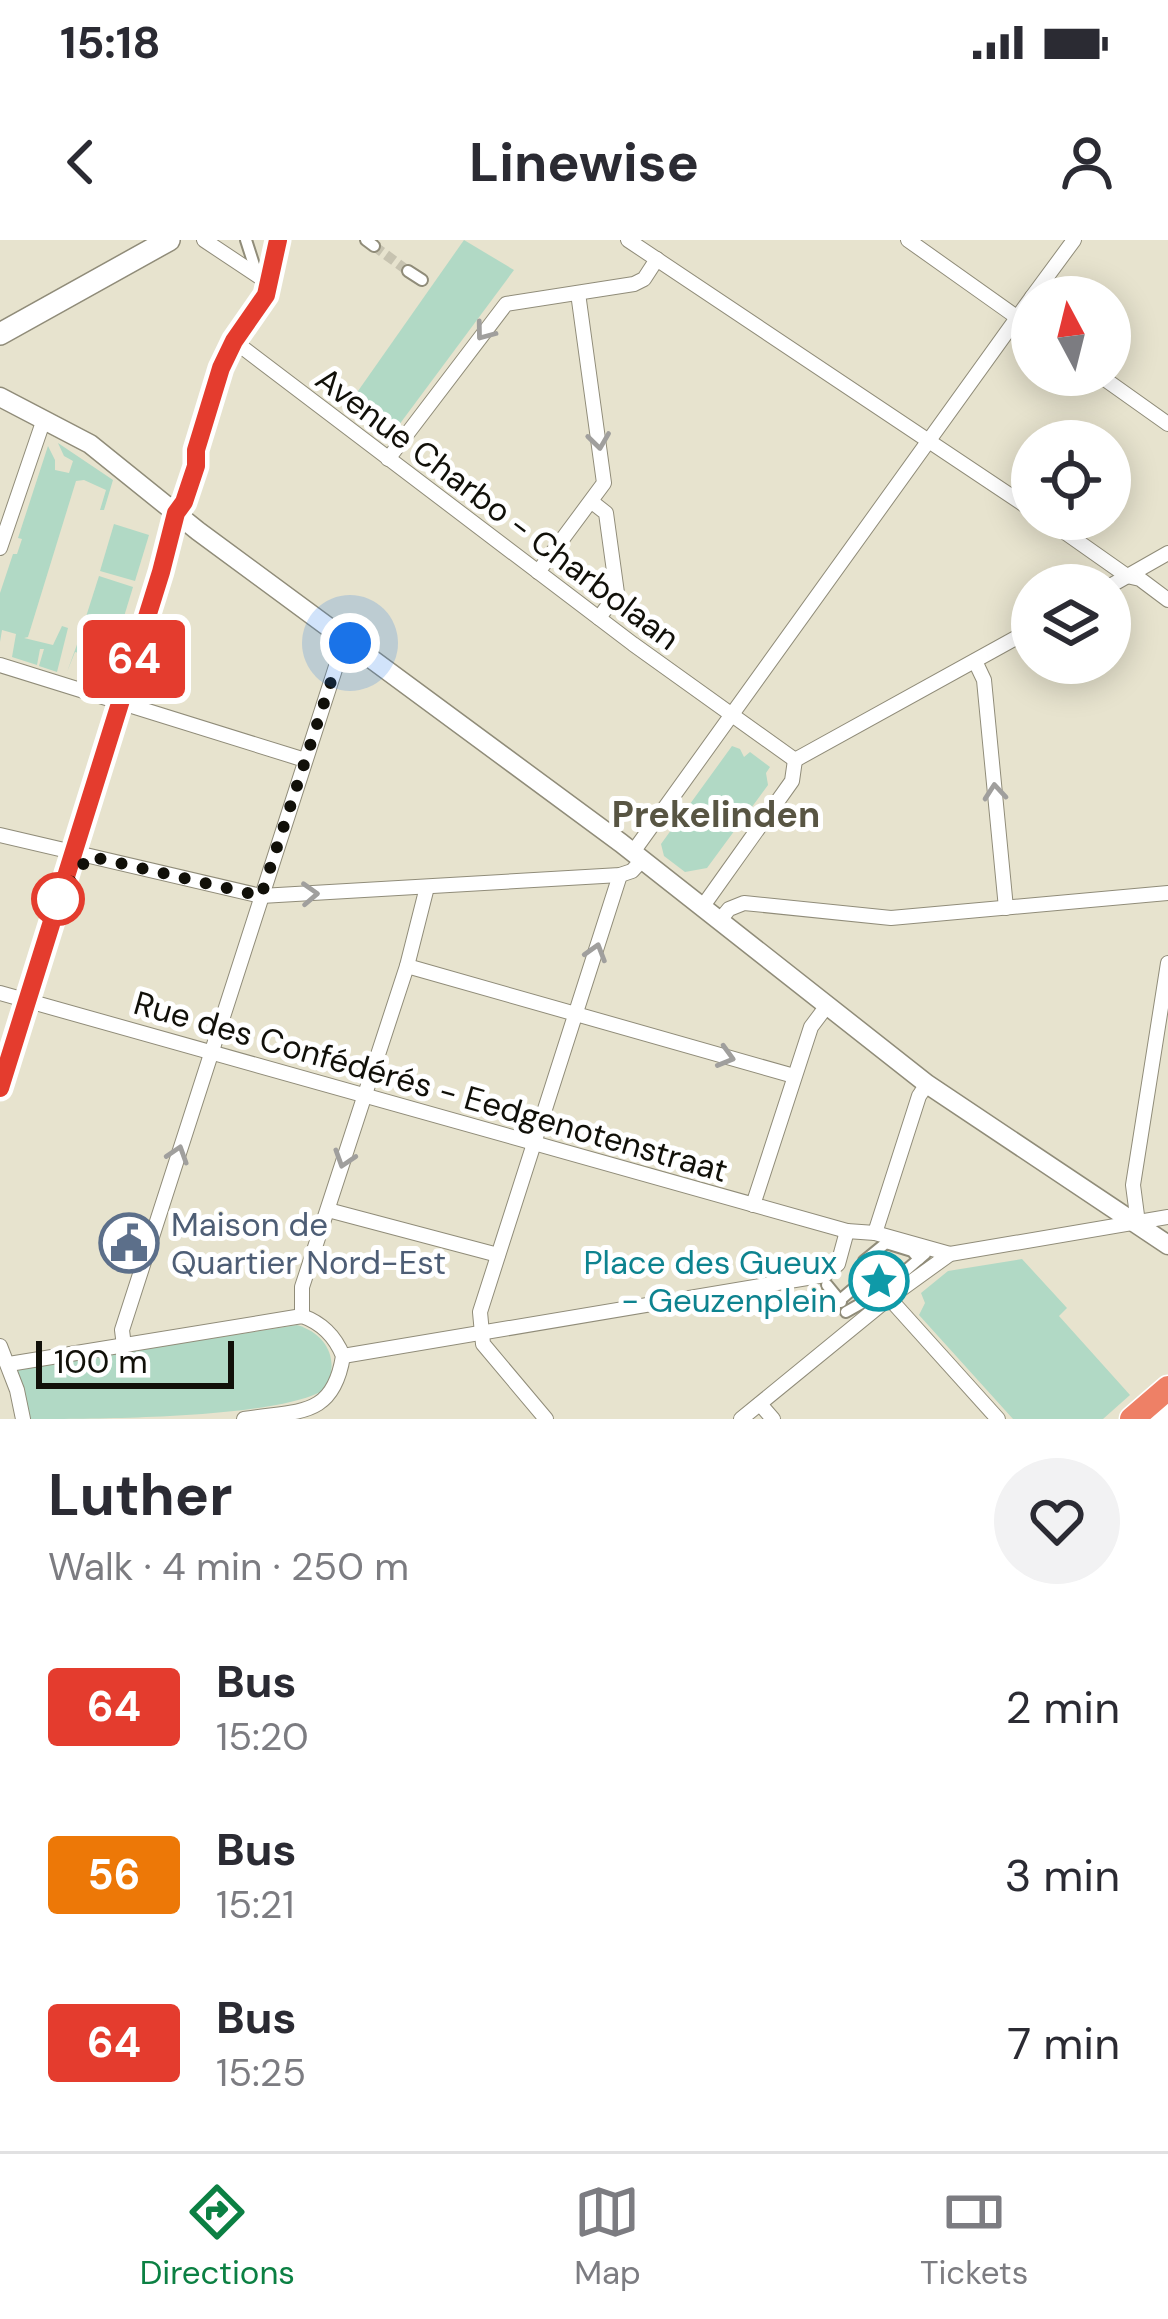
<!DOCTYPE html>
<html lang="en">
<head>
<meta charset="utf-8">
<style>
  body { margin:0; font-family:"DM Sans",sans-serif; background:#f2f2f3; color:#2b2b33; height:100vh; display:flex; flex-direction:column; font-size:45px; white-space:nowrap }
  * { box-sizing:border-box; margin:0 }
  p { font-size:39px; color:#7c7c81 }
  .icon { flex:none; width:66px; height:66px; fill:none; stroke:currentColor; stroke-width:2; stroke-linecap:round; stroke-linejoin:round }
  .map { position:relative; height:1179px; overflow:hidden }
  .sheet { display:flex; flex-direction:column; background:#fff; flex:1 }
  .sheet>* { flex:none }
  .badge { padding:0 24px; border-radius:9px; font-size:42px; line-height:78px }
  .needle { width:78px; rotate:353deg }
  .tools { position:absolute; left:1011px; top:36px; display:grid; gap:24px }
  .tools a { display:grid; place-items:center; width:120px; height:120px; border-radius:50%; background:#fff; box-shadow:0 6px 30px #0003; font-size:60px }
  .scale { position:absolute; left:36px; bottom:30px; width:198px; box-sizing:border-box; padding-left:12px; border:6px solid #111009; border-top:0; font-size:33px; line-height:42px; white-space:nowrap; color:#111009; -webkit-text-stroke:9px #fff; paint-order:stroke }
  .you { position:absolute; width:60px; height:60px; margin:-30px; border:9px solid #fff; border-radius:50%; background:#1a73e8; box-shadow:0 0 0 18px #1a73e833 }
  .map>.badge { position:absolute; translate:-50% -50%; box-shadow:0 0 0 6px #fff }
  .round { display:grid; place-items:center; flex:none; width:126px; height:126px; border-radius:63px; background:#f2f2f3 }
  .overview { display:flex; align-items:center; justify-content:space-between; height:204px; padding:0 48px }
  h1 { font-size:57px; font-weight:700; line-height:90px }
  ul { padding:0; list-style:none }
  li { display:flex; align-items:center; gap:36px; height:168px; padding:0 48px }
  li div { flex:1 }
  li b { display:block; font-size:45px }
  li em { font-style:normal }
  li .badge { min-width:132px; font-weight:700; text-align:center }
  .status { display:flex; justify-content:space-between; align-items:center; height:84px; padding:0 60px; background:#fff; direction:ltr }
  .status svg { height:33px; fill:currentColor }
  header { display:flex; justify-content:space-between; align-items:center; height:156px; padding:0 48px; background:#fff; font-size:54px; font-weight:700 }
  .tab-bar { display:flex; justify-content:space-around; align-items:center; height:168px; border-top:3px solid #e1e1e2; background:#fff; font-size:33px; color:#7c7c81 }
  .tab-bar a { display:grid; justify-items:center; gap:6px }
  .tab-bar .selected { color:#0b8043 }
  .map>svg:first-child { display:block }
</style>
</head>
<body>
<div class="status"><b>15:18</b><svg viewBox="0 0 49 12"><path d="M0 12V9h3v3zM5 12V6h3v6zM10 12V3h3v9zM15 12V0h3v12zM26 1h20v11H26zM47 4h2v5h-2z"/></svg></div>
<header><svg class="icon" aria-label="back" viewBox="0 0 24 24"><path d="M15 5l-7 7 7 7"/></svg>Linewise<svg class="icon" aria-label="person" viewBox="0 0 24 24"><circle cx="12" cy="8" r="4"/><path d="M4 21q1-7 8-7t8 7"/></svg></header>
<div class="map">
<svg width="1168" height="1179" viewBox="0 0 1168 1179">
  <rect width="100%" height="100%" fill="#e7e3ce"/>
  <g fill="#b1d9c5">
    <path d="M464 0 514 30 393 193 351 161Z"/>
    <path d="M58 203 113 240 104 270H100L106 250 84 240 76 241 28 397 24 398 53 405 62 386 68 388 57 432 39 426 44 409H40L37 425 12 417 16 394 2 390 0 402V353L13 314H17L22 299 18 298 48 206 55 220V230L69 233 73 221 64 216Z"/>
    <path d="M114 284 149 295 135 341 100 331Z"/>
    <path d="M99 336 133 347 119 393 84 383Z"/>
    <path d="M83 388 118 398 103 446 83 440 86 415 75 412 67 432Z"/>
    <path d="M732 506 740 509 744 517 750 512 770 527 766 533 768 545 707 628 685 632 664 616 661 604Z"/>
    <path d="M1022 1019 1067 1068 1059 1076 1130 1155 1103 1179H1013L919 1075 925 1063 921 1053 948 1031Z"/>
    <path d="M297 1085C327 1094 339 1119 327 1148 284 1179 90 1179 26 1179L15 1129Z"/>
  </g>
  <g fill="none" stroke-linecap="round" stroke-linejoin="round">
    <path stroke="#c7c3b0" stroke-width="10" stroke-dasharray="10 5" stroke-linecap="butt" d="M374 6 408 31"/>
    <defs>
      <g id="pedestrian">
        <path d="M246 0 255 28"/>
        <path d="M366 0 374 6"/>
        <path d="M408 31 422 40"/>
        <path d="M827 1045 841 1062"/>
        <path d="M840 1060 860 1043 864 1021 886 1003 912 1011 919 1019"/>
        <path d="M846 1072 878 1054 925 1014"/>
      </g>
      <g id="minor">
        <path d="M204 0 270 44"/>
        <path d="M628 0 1032 270"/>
        <path d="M908 0 1032 88"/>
        <path d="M1032 57 1074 0"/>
        <path d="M234 101 633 404 795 520"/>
        <path d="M1099 135 1168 184"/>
        <path d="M388 219 506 64 634 44 644 39 657 19"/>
        <path d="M592 262 606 273 617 353 599 378"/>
        <path d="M1046 279 1127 336 1140 339 1168 360"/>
        <path d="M0 308 44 179"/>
        <path d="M538 332 604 243 578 53"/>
        <path d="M1110 346 1168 313"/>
        <path d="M975 421 984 440 1006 668"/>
        <path d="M0 425 305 520"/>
        <path d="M795 520 1032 389"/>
        <path d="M0 595 261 656 620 635 632 631 643 619"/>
        <path d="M633 612 1032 57"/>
        <path d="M703 666 792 541 795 520"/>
        <path d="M720 680 729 669 744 663 891 678 1168 653"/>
        <path d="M407 726 794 836"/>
        <path d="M0 753 847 991"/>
        <path d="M0 847 174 292 176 273"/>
        <path d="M753 965 811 787 826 767"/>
        <path d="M328 970 498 1015"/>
        <path d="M1138 983 1133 945 1168 723"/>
        <path d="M875 993 919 856 927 844"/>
        <path d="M889 1058 998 1179"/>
        <path d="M302 1076V1047L407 726 427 647"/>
        <path d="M0 1106 17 1150 23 1179"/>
        <path d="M124 1106 122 1090 339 417 350 403"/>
        <path d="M343 1116 825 1035 838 1024 847 991 875 993 950 1014"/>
        <path d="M9 1124 302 1076C322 1083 335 1096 343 1116 333 1179 297 1170 244 1179"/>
        <path d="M760 1164 773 1179"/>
        <path d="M546 1179 483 1104 480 1072 620 635"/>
        <path d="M741 1179 889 1058 950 1014 1168 977"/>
      </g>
      <g id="tertiary">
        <path d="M0 157 90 204 198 291 621 603 927 844 1168 1005"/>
        <path d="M176 273 184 262 196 226V210L221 128 234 101 266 55 278 0"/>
      </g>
      <g id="secondary">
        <path d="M0 94 169 0"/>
        <path d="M1155 1179 1168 1168"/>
      </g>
      <path id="trunk" d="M1132 1179 1168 1148"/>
    </defs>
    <use href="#pedestrian" stroke="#908c79" stroke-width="14"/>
    <use href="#minor" stroke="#908c79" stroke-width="16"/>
    <use href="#tertiary" stroke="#908c79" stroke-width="21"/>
    <use href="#secondary" stroke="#908c79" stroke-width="24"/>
    <use href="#trunk" stroke="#fff" stroke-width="27"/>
    <use href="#pedestrian" stroke="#fff" stroke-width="10"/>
    <use href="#minor" stroke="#fff" stroke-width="14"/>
    <use href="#tertiary" stroke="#fff" stroke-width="18"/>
    <use href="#secondary" stroke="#fff" stroke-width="21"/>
    <use href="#trunk" stroke="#ee8066" stroke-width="24"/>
  </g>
  <defs><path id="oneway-chevron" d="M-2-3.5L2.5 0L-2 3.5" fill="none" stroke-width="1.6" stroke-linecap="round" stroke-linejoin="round" transform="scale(3)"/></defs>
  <g stroke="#a09f9d">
    <use href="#oneway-chevron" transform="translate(484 92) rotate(127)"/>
    <use href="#oneway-chevron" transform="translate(599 201) rotate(82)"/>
    <use href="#oneway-chevron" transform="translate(995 552) rotate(-95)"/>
    <use href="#oneway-chevron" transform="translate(310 654) rotate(-3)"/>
    <use href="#oneway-chevron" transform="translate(596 712) rotate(-73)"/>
    <use href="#oneway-chevron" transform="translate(726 817) rotate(16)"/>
    <use href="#oneway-chevron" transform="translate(178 914) rotate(-72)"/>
    <use href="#oneway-chevron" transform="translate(344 919) rotate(108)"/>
  </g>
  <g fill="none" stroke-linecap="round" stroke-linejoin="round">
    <defs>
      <path id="line" d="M0 848 161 332 176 273 184 262 196 226V210L221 128 234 101 266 55 278 0"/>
    </defs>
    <use href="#line" stroke="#fff" stroke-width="27"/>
    <use href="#line" stroke="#e43c2e" stroke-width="18"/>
    <path stroke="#111009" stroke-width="12" stroke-dasharray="0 21.6" d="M58 659 89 616 261 656 339 417 350 403"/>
  </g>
  <defs>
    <symbol id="civic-ring" viewBox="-11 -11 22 22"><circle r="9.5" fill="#fff" stroke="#5c6f8a" stroke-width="1.5"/><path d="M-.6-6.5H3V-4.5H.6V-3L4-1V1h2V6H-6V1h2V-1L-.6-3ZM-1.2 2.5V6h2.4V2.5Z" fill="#5c6f8a"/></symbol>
    <symbol id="sight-ring" viewBox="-11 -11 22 22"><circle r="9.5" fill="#fff" stroke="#0f9aa8" stroke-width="1.5"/><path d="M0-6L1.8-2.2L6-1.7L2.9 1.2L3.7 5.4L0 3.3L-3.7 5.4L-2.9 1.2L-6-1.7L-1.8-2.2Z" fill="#0f9aa8"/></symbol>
  </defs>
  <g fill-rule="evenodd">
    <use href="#civic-ring" x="96" y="970" width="66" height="66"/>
    <use href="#sight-ring" x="846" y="1008" width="66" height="66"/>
  </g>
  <circle fill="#fff" stroke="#e43c2e" stroke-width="6" cx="58" cy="659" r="24"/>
  <g text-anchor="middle" stroke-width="10" stroke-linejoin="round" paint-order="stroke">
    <g font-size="33" fill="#111009" stroke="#fff">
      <text transform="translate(498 268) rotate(37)" y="12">Avenue Charbo - Charbolaan</text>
      <text transform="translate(431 846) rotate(16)" y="12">Rue des Confédérés - Eedgenotenstraat</text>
    </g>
    <g font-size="33" fill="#4e5e75" stroke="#fff" text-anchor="start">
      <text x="171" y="996">Maison de<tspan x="171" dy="38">Quartier Nord-Est</tspan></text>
    </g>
    <g font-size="33" fill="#0d838f" stroke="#fff" text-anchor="end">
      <text x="837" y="1034">Place des Gueux<tspan x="837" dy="38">- Geuzenplein</tspan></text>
    </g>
    <g font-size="36" font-weight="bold" fill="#585543" stroke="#fff">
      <text x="716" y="587">Prekelinden</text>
    </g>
  </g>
</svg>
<div class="tools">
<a><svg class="needle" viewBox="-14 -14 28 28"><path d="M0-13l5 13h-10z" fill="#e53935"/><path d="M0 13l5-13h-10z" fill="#7c7c81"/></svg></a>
<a><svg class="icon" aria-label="locate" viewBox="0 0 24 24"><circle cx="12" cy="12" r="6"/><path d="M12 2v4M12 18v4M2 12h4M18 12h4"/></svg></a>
<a><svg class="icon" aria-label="layers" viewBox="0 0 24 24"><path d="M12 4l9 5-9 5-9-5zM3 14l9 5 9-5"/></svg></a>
</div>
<div class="scale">100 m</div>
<div class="you" style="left:350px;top:403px"></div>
<b class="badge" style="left:134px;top:419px;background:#e43c2e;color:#fff">64</b>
</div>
<section class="sheet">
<div class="overview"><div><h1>Luther</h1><p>Walk · 4 min · 250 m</p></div><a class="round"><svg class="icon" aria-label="heart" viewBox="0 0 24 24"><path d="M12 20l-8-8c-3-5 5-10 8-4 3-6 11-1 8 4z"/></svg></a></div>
<ul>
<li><span class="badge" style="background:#e43c2e;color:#fff">64</span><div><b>Bus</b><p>15:20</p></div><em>2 min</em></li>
<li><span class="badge" style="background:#ed7807;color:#fff">56</span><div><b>Bus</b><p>15:21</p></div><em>3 min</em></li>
<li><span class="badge" style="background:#e43c2e;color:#fff">64</span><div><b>Bus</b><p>15:25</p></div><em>7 min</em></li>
</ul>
</section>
<nav class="tab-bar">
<a class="selected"><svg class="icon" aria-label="directions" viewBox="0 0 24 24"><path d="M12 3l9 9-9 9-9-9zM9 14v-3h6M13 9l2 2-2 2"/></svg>Directions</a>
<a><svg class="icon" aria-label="map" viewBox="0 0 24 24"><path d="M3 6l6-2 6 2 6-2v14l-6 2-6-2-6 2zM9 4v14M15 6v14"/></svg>Map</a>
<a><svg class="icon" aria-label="tickets" viewBox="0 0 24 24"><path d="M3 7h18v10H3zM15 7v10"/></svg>Tickets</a>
</nav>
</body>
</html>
